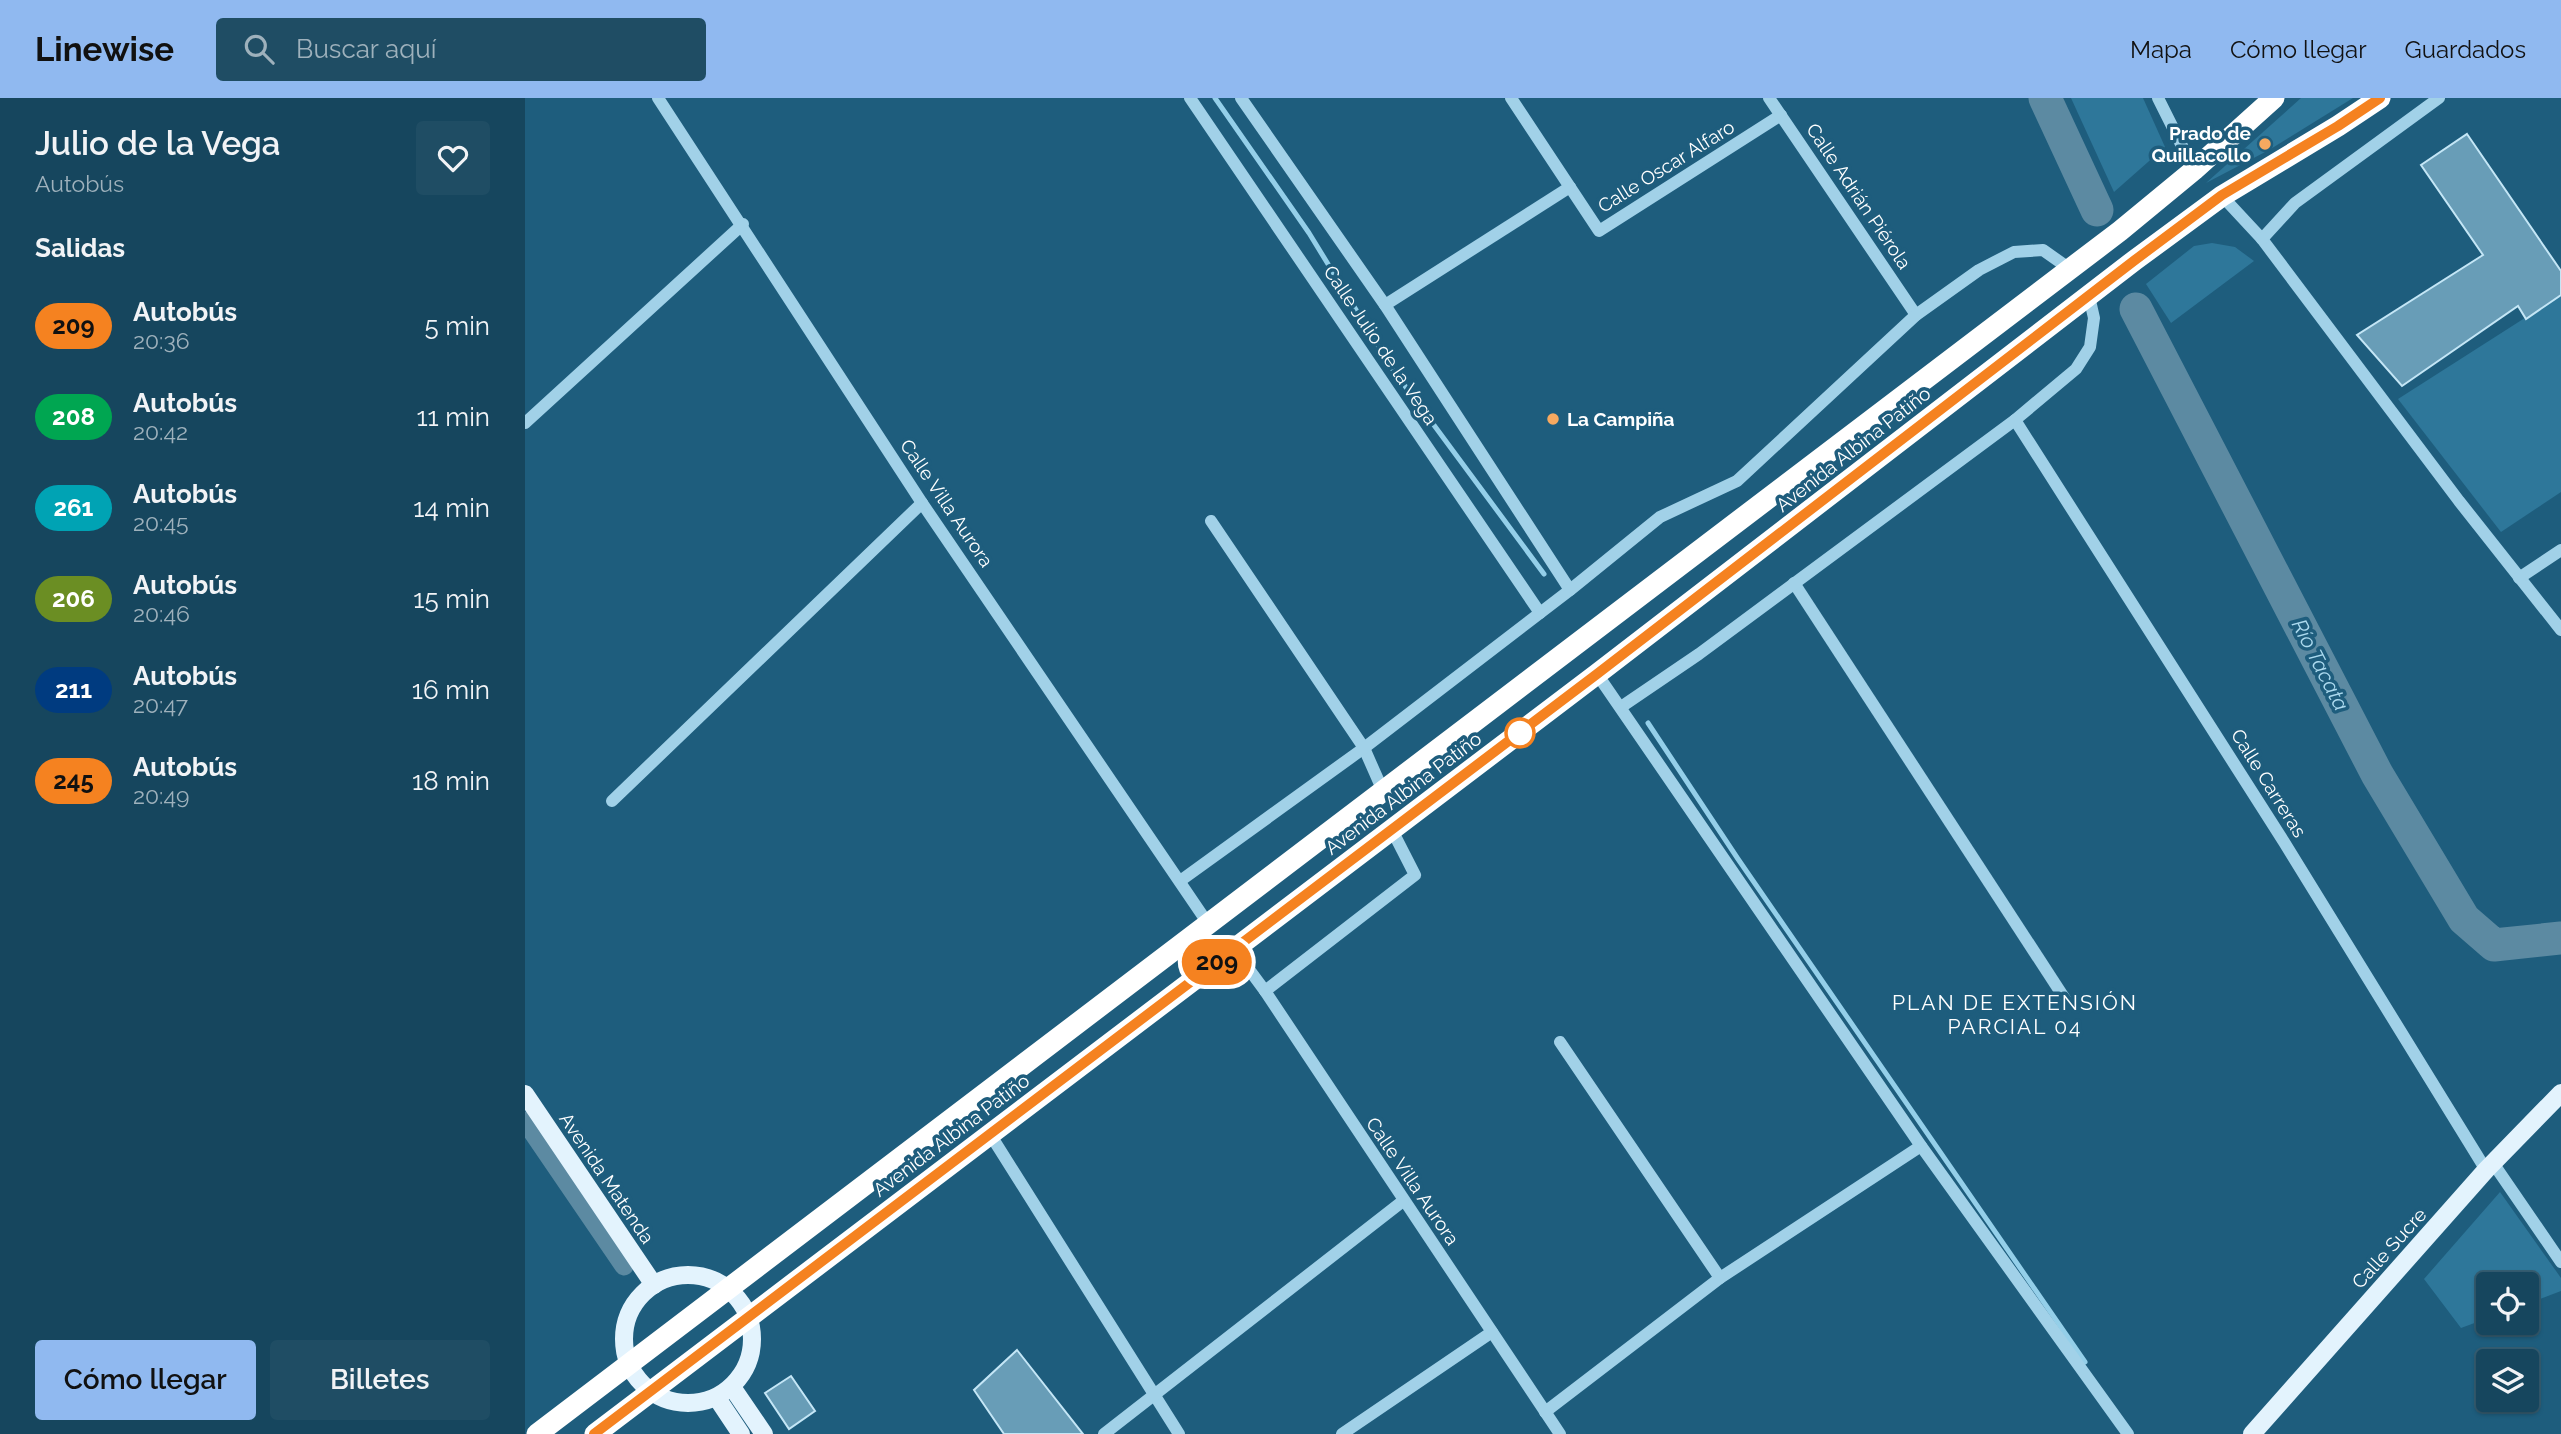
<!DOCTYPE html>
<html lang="es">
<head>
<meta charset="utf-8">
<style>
  body { margin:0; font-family:Raleway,sans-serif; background:#1f4d64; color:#f1f3f6; height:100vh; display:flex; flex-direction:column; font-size:26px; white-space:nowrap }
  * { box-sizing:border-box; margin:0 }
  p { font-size:23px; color:#9eb1bc }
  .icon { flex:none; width:38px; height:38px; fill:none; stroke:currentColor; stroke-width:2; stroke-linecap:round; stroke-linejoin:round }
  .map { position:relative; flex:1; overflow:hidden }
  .sheet { display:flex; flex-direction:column; background:#16465e; width:525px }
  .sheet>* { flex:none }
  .badge { padding:0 14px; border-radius:23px; font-size:24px; line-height:46px }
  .buttons { position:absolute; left:1951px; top:1174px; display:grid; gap:14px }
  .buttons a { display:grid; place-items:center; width:63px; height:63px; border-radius:7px; background:#16465e; box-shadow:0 2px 5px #0004,0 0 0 2px #355e73; font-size:35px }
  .map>.badge { position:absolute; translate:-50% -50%; box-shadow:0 0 0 4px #fff }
  h2 { padding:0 35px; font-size:26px; line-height:63px }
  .round { display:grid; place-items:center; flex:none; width:74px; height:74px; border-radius:7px; background:#1f4d64 }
  .head { display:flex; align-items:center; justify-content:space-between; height:119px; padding:0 35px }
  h1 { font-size:33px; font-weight:600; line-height:52px }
  .primary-button { display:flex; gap:14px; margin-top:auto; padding:14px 35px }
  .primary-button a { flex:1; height:80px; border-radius:7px; background:#90b9f0; color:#111; font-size:28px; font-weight:600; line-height:80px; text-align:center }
  .primary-button a+a { background:#1f4d64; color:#f1f3f6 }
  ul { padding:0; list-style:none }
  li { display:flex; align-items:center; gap:21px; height:91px; padding:0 35px }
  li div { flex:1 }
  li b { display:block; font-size:26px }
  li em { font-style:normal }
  li .badge { min-width:77px; font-weight:700; text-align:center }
  header { display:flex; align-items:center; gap:42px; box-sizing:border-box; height:98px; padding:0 35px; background:#90b9f0; color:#111 }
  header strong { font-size:33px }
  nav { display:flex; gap:38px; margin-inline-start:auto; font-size:24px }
  .search { width:490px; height:63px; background:#1f4d64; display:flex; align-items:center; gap:18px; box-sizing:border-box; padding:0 24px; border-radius:7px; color:#9eb1bc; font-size:26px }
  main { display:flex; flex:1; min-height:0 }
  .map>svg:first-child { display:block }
</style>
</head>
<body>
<header>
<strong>Linewise</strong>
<div class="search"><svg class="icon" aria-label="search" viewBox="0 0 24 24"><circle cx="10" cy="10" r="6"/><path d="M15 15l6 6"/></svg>Buscar aquí</div>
<nav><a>Mapa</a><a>Cómo llegar</a><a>Guardados</a></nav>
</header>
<main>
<section class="sheet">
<div class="head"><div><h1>Julio de la Vega</h1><p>Autobús</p></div><a class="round"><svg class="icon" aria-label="heart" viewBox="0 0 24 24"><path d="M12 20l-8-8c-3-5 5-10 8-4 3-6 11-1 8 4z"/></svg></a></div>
<h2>Salidas</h2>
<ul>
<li><span class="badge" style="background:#f58220;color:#111">209</span><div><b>Autobús</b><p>20:36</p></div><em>5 min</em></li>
<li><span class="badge" style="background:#00a651;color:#fff">208</span><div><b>Autobús</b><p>20:42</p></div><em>11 min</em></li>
<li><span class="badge" style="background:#00a3b4;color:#fff">261</span><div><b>Autobús</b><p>20:45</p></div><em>14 min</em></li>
<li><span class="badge" style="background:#6b8e23;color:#fff">206</span><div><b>Autobús</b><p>20:46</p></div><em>15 min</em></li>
<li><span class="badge" style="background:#003b80;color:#fff">211</span><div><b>Autobús</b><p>20:47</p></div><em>16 min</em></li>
<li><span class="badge" style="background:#f58220;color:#111">245</span><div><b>Autobús</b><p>20:49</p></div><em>18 min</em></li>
</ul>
<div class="primary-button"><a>Cómo llegar</a><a>Billetes</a></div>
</section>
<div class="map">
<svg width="2036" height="1336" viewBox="0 0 2036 1336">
  <rect width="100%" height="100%" fill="#1e5d7d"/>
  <g fill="#2e779a">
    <path d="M1546 0H1618L1640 49 1589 94Z"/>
    <path d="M1776 0H1828L1744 52 1681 85Z"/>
    <path d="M1687 145 1710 149 1729 163 1646 225 1621 186 1669 148Z"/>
    <path d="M2036 197V394L1976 434 1873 301Z"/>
    <path d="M1975 1094 2036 1180V1193L2002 1206V1186H1964L1963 1220 1936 1230 1899 1181Z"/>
  </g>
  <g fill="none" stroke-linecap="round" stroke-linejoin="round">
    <g stroke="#94cfe9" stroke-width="5">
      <path d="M690 0 784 135 866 269 1019 476"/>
      <path d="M1123 625 1213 761 1560 1264"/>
    </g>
    <path stroke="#5c8aa2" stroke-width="19" d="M0 1023 99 1168"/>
    <g stroke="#5c8aa2" stroke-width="33">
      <path d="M1520 0 1572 112"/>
      <path d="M1611 211 1852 676 1939 821 1969 847 2036 840"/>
    </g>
  </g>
  <g fill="#689db7" stroke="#c4e6f6" stroke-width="2">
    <path d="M1942 36 2036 173V197L2001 221 1993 208 1877 288 1832 237 1958 157 1896 67Z"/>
    <path d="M492 1252 558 1336H479L449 1292Z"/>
    <path d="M266 1278 290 1313 264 1331 240 1295Z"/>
  </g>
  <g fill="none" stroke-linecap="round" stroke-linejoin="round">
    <g stroke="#a1d1e8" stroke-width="12">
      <path d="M133 0 397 405 684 827"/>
      <path d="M665 0 1015 515"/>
      <path d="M716 0 860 207 1045 492"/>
      <path d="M986 0 1074 133 1256 17"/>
      <path d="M1244 0 1391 217"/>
      <path d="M1633 0 1669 72"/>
      <path d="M1697 98 1737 141 1934 403 2036 532"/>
      <path d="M1737 141 1770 105 1914 0"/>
      <path d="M860 207 1045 89"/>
      <path d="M1490 322 1759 744 1961 1072"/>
      <path d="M0 325 218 126"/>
      <path d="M686 423 839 650 858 693"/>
      <path d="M1994 480 2036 452"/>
      <path d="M1269 485 1540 901"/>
      <path d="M1072 576 1396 1048 1603 1336"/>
      <path d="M1096 609 1174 556 1490 322 1551 271 1565 249 1569 220 1564 198"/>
      <path d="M87 703 397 405"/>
      <path d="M655 783 839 650 1045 492 1135 419 1212 383 1391 217 1454 172 1489 154 1518 152 1545 171"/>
      <path d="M709 851 740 893 1035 1336"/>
      <path d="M740 893 890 777 867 732"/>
      <path d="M1035 944 1195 1180"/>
      <path d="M465 1036 654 1336"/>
      <path d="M1968 1065 2036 1164"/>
      <path d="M1020 1314 1195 1180 1396 1048"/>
      <path d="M579 1336 878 1103"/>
      <path d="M817 1336 967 1234"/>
    </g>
    <g stroke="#e3f3fd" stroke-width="18">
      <path d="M0 996 129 1187"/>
      <circle cx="163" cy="1241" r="64"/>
      <path d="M207 1289 239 1336"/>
      <path d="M192 1300 216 1336"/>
      <path d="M1727 1336 1961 1072 2036 995"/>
    </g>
    <g stroke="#fff" stroke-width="21">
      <path d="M12 1336 1595 133 1669 72 1749 0"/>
      <path d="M70 1336 1072 576 1610 162 1697 98 1813 28 1855 0"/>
    </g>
  </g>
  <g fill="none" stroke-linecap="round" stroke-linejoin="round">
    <defs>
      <path id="line" d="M69 1336 1072 576 1610 162 1697 97 1813 28 1855 0"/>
    </defs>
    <use href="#line" stroke="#fff" stroke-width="16"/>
    <use href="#line" stroke="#f58220" stroke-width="10"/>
  </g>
  <g fill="#f7a960" stroke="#1e5d7d" stroke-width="2.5">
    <circle cx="1740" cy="46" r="7"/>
    <circle cx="1028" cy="321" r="7"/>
  </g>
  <circle fill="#fff" stroke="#f58220" stroke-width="3.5" cx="995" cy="635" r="14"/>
  <g text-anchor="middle" stroke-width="7" stroke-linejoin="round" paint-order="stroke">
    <g font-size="19" font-weight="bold" fill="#fff" stroke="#1e5d7d" text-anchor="end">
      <text x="1726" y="42">Prado de<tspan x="1726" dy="22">Quillacollo</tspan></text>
      <text x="1042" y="328" text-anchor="start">La Campiña</text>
    </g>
    <g font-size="19" fill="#fff" stroke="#1e5d7d">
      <text transform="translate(1141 68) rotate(-32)" y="7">Calle Oscar Alfaro</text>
      <text transform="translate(1334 98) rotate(56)" y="7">Calle Adrián Piérola</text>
      <text transform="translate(856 247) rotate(56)" y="7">Calle Julio de la Vega</text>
      <text transform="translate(1328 351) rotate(-38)" y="7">Avenida Albina Patiño</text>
      <text transform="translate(422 405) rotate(56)" y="7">Calle Villa Aurora</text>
      <text transform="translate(1744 685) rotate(58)" y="7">Calle Carreras</text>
      <text transform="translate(878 695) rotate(-37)" y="7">Avenida Albina Patiño</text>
      <text transform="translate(426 1037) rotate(-37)" y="7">Avenida Albina Patiño</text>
      <text transform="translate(82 1080) rotate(56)" y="7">Avenida Matenda</text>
      <text transform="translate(888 1083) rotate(56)" y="7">Calle Villa Aurora</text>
      <text transform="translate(1864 1150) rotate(-48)" y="7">Calle Sucre</text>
    </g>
    <g font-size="21" font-style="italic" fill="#acdaef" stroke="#1e5d7d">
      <text transform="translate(1795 567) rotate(63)" y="7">Río Tacata</text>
    </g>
    <g font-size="21" letter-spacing="2" fill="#fff" stroke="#1e5d7d">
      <text x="1490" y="912">PLAN DE EXTENSIÓN<tspan x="1490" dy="24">PARCIAL 04</tspan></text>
    </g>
  </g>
</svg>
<div class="buttons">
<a><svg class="icon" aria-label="locate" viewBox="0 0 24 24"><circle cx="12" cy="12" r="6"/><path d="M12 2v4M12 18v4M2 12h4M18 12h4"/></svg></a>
<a><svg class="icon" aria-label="layers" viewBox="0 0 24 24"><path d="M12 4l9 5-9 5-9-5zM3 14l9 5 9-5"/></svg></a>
</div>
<b class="badge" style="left:692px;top:864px;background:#f58220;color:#111">209</b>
</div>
</main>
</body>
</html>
